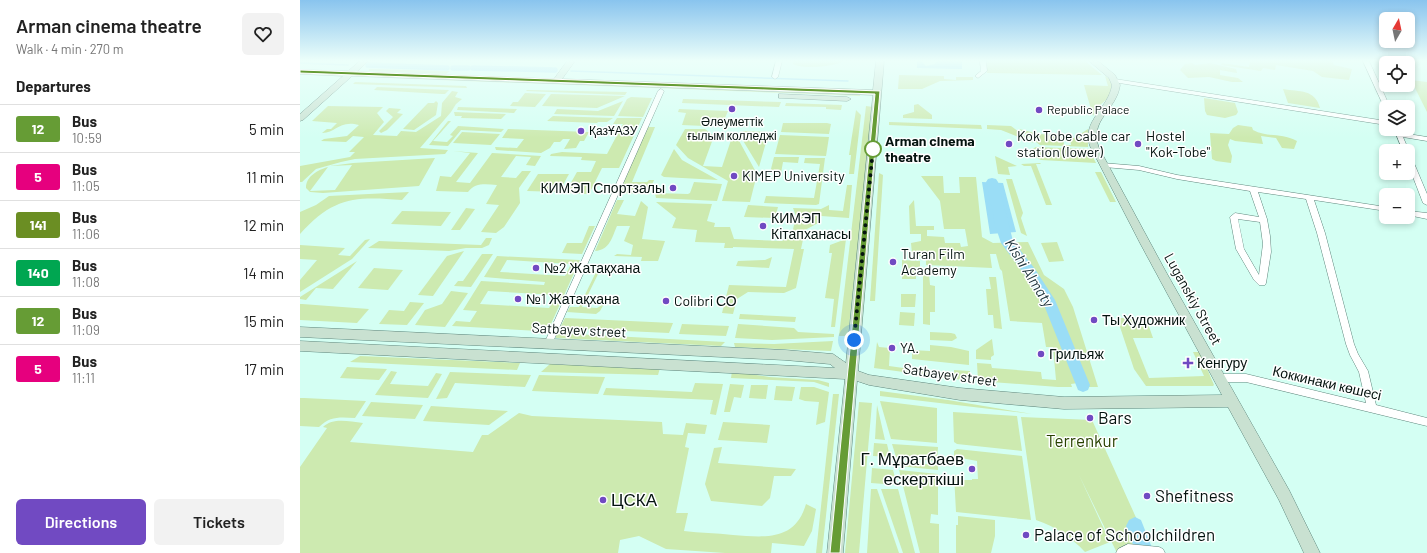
<!DOCTYPE html>
<html lang="en">
<head>
<meta charset="utf-8">
<style>
  body { margin:0; font-family:Barlow,sans-serif; background:#f2f2f2; color:#222; height:100vh; display:flex; flex-direction:column; font-size:15px; white-space:nowrap }
  * { box-sizing:border-box; margin:0 }
  p { font-size:13px; color:#767676 }
  .icon { flex:none; width:22px; height:22px; fill:none; stroke:currentColor; stroke-width:2; stroke-linecap:round; stroke-linejoin:round }
  .map { position:relative; flex:1; overflow:hidden }
  .panel { display:flex; flex-direction:column; background:#fff; width:300px }
  .panel>* { flex:none }
  .badge { padding:0 8px; border-radius:3px; font-size:14px; line-height:26px }
  .needle { width:26px; rotate:9deg }
  .buttons { position:absolute; left:1079px; top:12px; display:grid; gap:8px }
  .buttons a { display:grid; place-items:center; width:36px; height:36px; border-radius:6px; background:#fff; box-shadow:0 2px 6px #0003; font-size:20px }
  .you { position:absolute; width:20px; height:20px; margin:-10px; border:3px solid #fff; border-radius:50%; background:#1a73e8; box-shadow:0 0 0 6px #1a73e833 }
  .map>.badge { position:absolute; translate:-50% -50%; box-shadow:0 0 0 2px #fff }
  h2 { padding:0 16px; font-size:15px; line-height:36px }
  .round { display:grid; place-items:center; flex:none; width:42px; height:42px; border-radius:6px; background:#f2f2f2 }
  .head { display:flex; align-items:center; justify-content:space-between; height:68px; padding:0 16px }
  h1 { font-size:19px; font-weight:600; line-height:30px }
  .button { display:flex; gap:8px; margin-top:auto; padding:8px 16px }
  .button a { flex:1; height:46px; border-radius:6px; background:#714ac2; color:#fff; font-size:16px; font-weight:600; line-height:46px; text-align:center }
  .button a+a { background:#f2f2f2; color:#222 }
  ul { padding:0; list-style:none }
  li { display:flex; align-items:center; gap:12px; height:48px; padding:0 16px; border-top:1px solid #e0e0e0 }
  li div { flex:1 }
  li b { display:block; font-size:15px }
  li em { font-style:normal }
  li .badge { min-width:44px; font-weight:700; text-align:center }
  main { display:flex; flex:1; min-height:0 }
  .map>svg:first-child { display:block }
</style>
</head>
<body>
<main>
<section class="panel">
<div class="head"><div><h1>Arman cinema theatre</h1><p>Walk · 4 min · 270 m</p></div><a class="round"><svg class="icon" aria-label="heart" viewBox="0 0 24 24"><path d="M12 20l-8-8c-3-5 5-10 8-4 3-6 11-1 8 4z"/></svg></a></div>
<h2>Departures</h2>
<ul>
<li><span class="badge" style="background:#669c35;color:#fff">12</span><div><b>Bus</b><p>10:59</p></div><em>5 min</em></li>
<li><span class="badge" style="background:#e6007e;color:#fff">5</span><div><b>Bus</b><p>11:05</p></div><em>11 min</em></li>
<li><span class="badge" style="background:#6b8e23;color:#fff">141</span><div><b>Bus</b><p>11:06</p></div><em>12 min</em></li>
<li><span class="badge" style="background:#00a651;color:#fff">140</span><div><b>Bus</b><p>11:08</p></div><em>14 min</em></li>
<li><span class="badge" style="background:#669c35;color:#fff">12</span><div><b>Bus</b><p>11:09</p></div><em>15 min</em></li>
<li><span class="badge" style="background:#e6007e;color:#fff">5</span><div><b>Bus</b><p>11:11</p></div><em>17 min</em></li>
</ul>
<div class="button"><a>Directions</a><a>Tickets</a></div>
</section>
<div class="map">
<svg width="1127" height="553" viewBox="0 0 1127 553">
  <rect width="100%" height="100%" fill="#d4fff3"/>
  <g fill="#cdeab0" fill-rule="evenodd">
    <path d="M493 61H543C535 67 501 69 493 64Z"/>
    <path d="M686 61H785L802 75 687 73Z"/>
    <path d="M952 61H1032L1034 65 1052 69 1049 80 1022 77 1013 71 976 65 975 70 963 68 961 71 921 65 922 63 949 67 950 62Z"/>
    <path d="M892 63 895 65 910 63 936 69 937 73 920 70V75L938 78 943 82H932L909 77 888 78 880 70 885 64Z"/>
    <path d="M69 69 150 71 146 74 69 71Z"/>
    <path d="M599 75 644 76V79L656 80V77H673V80L640 81 622 89H598Z"/>
    <path d="M805 76 813 81 810 94 806 100 800 105 793 116 784 85 808 86Z"/>
    <path d="M60 77 92 78 560 94V96Z"/>
    <path d="M1111 80 1127 82V112Z"/>
    <path d="M55 82 166 86 167 88 53 84Z"/>
    <path d="M77 87 149 90 145 94H142L74 90Z"/>
    <path d="M983 89C1000 92 1015 89 1020 108L988 103Z"/>
    <path d="M227 90 327 92 325 95 226 91Z"/>
    <path d="M152 91 158 92 155 97 162 99 156 104 151 112 120 148 148 150 145 154 55 159 41 162 16 169 2 182H0V166L50 157 55 152H49L64 137 53 136 46 142 21 141 24 139 47 136 59 125C38 120 37 133 22 133L27 129H31L37 123 12 121 28 106 83 107 77 113 84 122 73 135 97 136 101 131 116 132 141 116 142 103Z"/>
    <path d="M225 93 246 94 235 107 210 106 213 102H218Z"/>
    <path d="M251 94 325 96 297 108 242 106Z"/>
    <path d="M331 97 352 98 343 117 318 116 327 99Z"/>
    <path d="M904 98 935 103 938 112 936 115 925 118 907 115 905 111Z"/>
    <path d="M383 99H385L481 102 479 107 382 103Z"/>
    <path d="M136 101 138 103 136 115 114 130 103 129 128 103H134Z"/>
    <path d="M323 101 314 116 254 114 257 109 298 111Z"/>
    <path d="M486 103 542 105 541 110 526 109V107L485 106Z"/>
    <path d="M618 104 632 115V119L603 118V115L614 112V105Z"/>
    <path d="M566 106 573 107 548 336H539Z"/>
    <path d="M158 107 217 109 214 113 157 110Z"/>
    <path d="M89 108 101 109 97 113 103 114 87 130 81 133 79 131 93 117 86 111Z"/>
    <path d="M379 109 428 111 425 118C420 121 409 123 405 126L382 125 386 113 378 112Z"/>
    <path d="M556 110 561 115 554 174H549L551 155H549Z"/>
    <path d="M154 112 206 114 201 119 161 118 162 116H155Z"/>
    <path d="M253 116 313 118 307 122H298L297 123 247 121Z"/>
    <path d="M317 118H342L319 168H302L289 194 265 193 277 172H291L296 161 281 160 282 157 250 156 251 154 262 152 307 154 323 124H313Z"/>
    <path d="M148 121H151L133 141 147 142 153 136 150 135 158 126 204 129 201 132 161 130 148 146 129 145Z"/>
    <path d="M589 122 681 125 682 129 589 125Z"/>
    <path d="M483 123H527L531 124 529 134 481 132Z"/>
    <path d="M687 125 711 126 734 143 701 130 687 129Z"/>
    <path d="M938 125 952 127 953 130C968 138 981 132 997 141L994 149 982 148 976 138 961 136 963 144 935 141 930 139 928 145 932 156 931 163 916 161 912 159 910 133 929 134 933 128Z"/>
    <path d="M347 127H355L332 182H347L349 180H354L348 194 319 193V190Z"/>
    <path d="M208 129 289 132 284 141H280L276 148 264 149 270 139H263L260 142H254L250 148 241 153 196 150 195 147 217 148 224 139 202 138Z"/>
    <path d="M385 129H405L414 136 403 166 422 167 432 137 436 135 457 174 450 202 422 201 428 181 388 158 376 145Z"/>
    <path d="M719 129 739 134 754 135 763 138 764 145H771L770 138H774L788 129V147L740 145Z"/>
    <path d="M444 131 469 132 459 167 439 134Z"/>
    <path d="M162 132 200 134 191 145 153 143Z"/>
    <path d="M480 135 529 137 526 156 475 154Z"/>
    <path d="M736 147 789 149 796 163 741 160 727 152Z"/>
    <path d="M374 149 382 160 418 180 364 177 361 175Z"/>
    <path d="M153 151 178 153 156 182 170 183 192 153 241 156 235 166 226 165 231 157 216 156 201 177 216 178 222 171H231L219 188 220 203 204 227 196 233 181 232 199 205 186 204 197 185C186 184 175 182 168 192L136 191 140 176 151 177 170 153Z"/>
    <path d="M695 156 717 166 708 167 710 175 698 174Z"/>
    <path d="M474 157H499L498 163 483 162 481 173H470Z"/>
    <path d="M135 158 119 186 23 193 10 192 6 188C6 176 18 170 28 167L10 191 35 190 52 165 30 166 53 163Z"/>
    <path d="M505 158H525L519 204 516 205 464 203 466 196 514 198 520 164 504 163Z"/>
    <path d="M740 163 741 164H736L752 205H746L731 166H724L721 164Z"/>
    <path d="M795 172H801L816 202H810Z"/>
    <path d="M579 173 583 175 575 301H570Z"/>
    <path d="M238 174H269L259 192 227 191Z"/>
    <path d="M621 176H643L644 193H660L659 177H676L682 237 693 243 728 242 744 275 764 289 773 307 798 387H787L785 382 771 384 772 387H758L678 381 677 363 691 364 692 368 741 372 742 379 756 380 753 347H746L742 323 710 321 702 271 700 269 696 254H690L692 268 626 265V258L612 254 611 243 621 241V234H610L609 206 614 200 616 226H634V230H627V236L644 237 645 243H660L661 247 668 246 665 229H644L640 201Z"/>
    <path d="M706 179H712L723 213 721 218 727 236 721 233Z"/>
    <path d="M394 182 422 184 417 201 356 198 355 193 388 194 390 193Z"/>
    <path d="M547 185H552L549 218 521 216 520 222 505 230 501 249H504L496 288 484 293 448 292 437 299 433 314 422 313 429 285 486 287 494 249 433 247V248H424L425 243 395 242 397 230 372 228 376 218 356 202 412 204 407 221 415 223 414 227H430L434 239 482 241 492 234 496 216 493 208 521 209 529 205V210L543 211Z"/>
    <path d="M109 192 102 200C55 196 33 197 0 234V212L16 205 29 196Z"/>
    <path d="M317 200H324L317 214 335 216 341 201 348 207 342 239 365 241 358 261H341L342 257 314 256 317 254 331 255 333 245 324 241 330 226H317C312 237 310 250 295 251Z"/>
    <path d="M448 205 478 207 475 218 444 217Z"/>
    <path d="M166 208 175 209 160 230H151Z"/>
    <path d="M102 211 151 212 141 226 91 224Z"/>
    <path d="M289 226H295L282 254 262 253 267 243H282Z"/>
    <path d="M186 238H192L189 245 182 248H166L149 251 68 248 79 241 181 245Z"/>
    <path d="M70 239 52 259 0 292V280L17 260 0 259V245L45 248 38 255 50 256 65 240Z"/>
    <path d="M546 239 535 327H531L534 299 525 298 532 253H529L530 245Z"/>
    <path d="M757 242 764 261 749 262 741 243Z"/>
    <path d="M164 251 133 296 118 295 147 256Z"/>
    <path d="M182 254H193L171 287 154 286 158 281H163Z"/>
    <path d="M197 256 280 260 251 324 238 331 152 326 156 321 170 322 177 311 163 310 181 281 244 285 245 282 184 277ZM207 260 271 264 265 276 200 272ZM188 291 256 295 249 308 180 304Z"/>
    <path d="M472 257 469 268 436 266 438 261 465 260Z"/>
    <path d="M602 260 620 261V267H616V279H602Z"/>
    <path d="M57 261 33 289 16 288 6 300 0 299V297Z"/>
    <path d="M74 268 103 270 88 290 58 288Z"/>
    <path d="M297 270H300L282 307 297 308 304 304 300 311 296 314 267 312 270 307H279Z"/>
    <path d="M623 273 629 274 630 285 635 286V312H630V325L623 324Z"/>
    <path d="M689 277H696L702 329 694 328 693 315H688L686 289H691Z"/>
    <path d="M151 291 168 293 145 327 115 325 125 310 142 304Z"/>
    <path d="M601 294H616L615 307H601Z"/>
    <path d="M110 302 124 303 107 325 79 324 89 310 104 311Z"/>
    <path d="M0 304H2L69 309 57 323 0 320Z"/>
    <path d="M600 312 615 313 614 326 599 325Z"/>
    <path d="M440 314 496 317 495 322 439 319Z"/>
    <path d="M265 318 373 323 369 333 260 328Z"/>
    <path d="M817 318H846L853 338H833L849 378 904 376 893 352H900L914 385 913 386H846L834 369Z"/>
    <path d="M382 324 429 326 426 336 379 334Z"/>
    <path d="M438 324 494 328 498 332 534 334V337L472 340 435 338Z"/>
    <path d="M630 332 651 333 655 334 657 338 652 341 630 340Z"/>
    <path d="M256 333 425 342 421 346 256 338Z"/>
    <path d="M692 339 694 355 691 357V360L676 359V350Z"/>
    <path d="M533 341 531 351 435 347 434 343 474 344Z"/>
    <path d="M577 342 579 347 590 348 589 366 654 375V370L670 371V381L574 368Z"/>
    <path d="M630 345 651 347 669 351V365L612 359V350L630 351Z"/>
    <path d="M60 356 220 363 217 370 50 362Z"/>
    <path d="M250 364 360 368 358 375 241 372Z"/>
    <path d="M47 367 87 369 79 380 40 378Z"/>
    <path d="M91 371 97 372 90 384 128 386 136 373 142 374 128 398 75 395Z"/>
    <path d="M432 371 469 377 518 380 529 383V387L514 382 431 378Z"/>
    <path d="M150 372 231 375 225 387 155 383 147 398 136 399Z"/>
    <path d="M239 375 305 377 298 394 232 391Z"/>
    <path d="M395 383 423 384 416 415 410 414 413 400 303 395 306 388 392 392Z"/>
    <path d="M430 384 444 385 441 398 434 397 430 412H424Z"/>
    <path d="M451 385H468L466 399 449 398Z"/>
    <path d="M476 386 495 387 492 401 474 400Z"/>
    <path d="M501 387H514L529 392 525 422 516 425 519 402 505 401 499 399Z"/>
    <path d="M580 391 648 400 732 414 580 396Z"/>
    <path d="M533 394H539L522 553H516Z"/>
    <path d="M0 398H4L66 401 55 418C40 417 30 416 19 427L0 426Z"/>
    <path d="M580 401 637 408V443L591 439Z"/>
    <path d="M71 402 123 405 115 419 62 416Z"/>
    <path d="M559 402 572 403 559 553H545Z"/>
    <path d="M577 405 585 440 575 439Z"/>
    <path d="M131 406 208 411 189 425 123 421Z"/>
    <path d="M653 412 717 416 722 451 657 444 654 442Z"/>
    <path d="M219 413 232 416 362 422 363 434 383 435 386 423 407 425 405 434 388 433 385 447 389 448 376 513H388L384 531C400 533 416 533 433 535 464 537 495 542 506 504L516 509 512 531 504 546 472 543 471 553H425L366 549 339 536 320 540 318 553H0V467L27 428 23 427C34 417 49 422 63 423L50 442 173 452 182 435H188Z"/>
    <path d="M721 417 792 420 852 553H817L779 475 810 542 785 552C771 537 756 527 736 520Z"/>
    <path d="M423 422 470 425 467 443 418 440Z"/>
    <path d="M574 443 587 444 590 457 573 456Z"/>
    <path d="M592 444 638 447 637 461 596 457Z"/>
    <path d="M422 447 418 463 496 469 491 476H474L470 498 462 506 411 501 405 484 414 448Z"/>
    <path d="M657 449 722 456 731 520 656 512 654 475H660L661 480H672V479H678L677 461 661 458 660 464 654 463V451Z"/>
    <path d="M597 462 638 465V470L598 466Z"/>
    <path d="M572 468 593 470 597 485 571 483Z"/>
    <path d="M599 470 638 474V515L631 514 630 523 639 524V553H620Z"/>
    <path d="M571 489H577L599 553H567Z"/>
    <path d="M581 489H598L615 553H603Z"/>
    <path d="M658 516 695 520V536L691 553H656V525H658Z"/>
  </g>
  <g fill="#9addf6">
    <path d="M617 61H621L626 66 635 64V63L638 61H662V69L617 68Z"/>
    <path d="M682 182 703 183 716 232 690 234Z"/>
  </g>
  <g fill="none" stroke-linecap="round" stroke-linejoin="round">
    <g stroke="#9addf6" stroke-width="1.5">
      <path d="M0 63 48 65"/>
      <path d="M271 71 548 81"/>
    </g>
    <g stroke="#9addf6" stroke-width="5.5">
      <path d="M68 65 147 68"/>
      <path d="M153 68H168"/>
      <path d="M173 68 255 70"/>
    </g>
    <g fill="#9addf6" fill-rule="evenodd">
      <path d="M692 178 696 179 698 182 713 241 735 269 755 300 790 385 788 390 783 392 778 390 744 305 725 275 701 243 696 228 686 182 688 179Z"/>
      <path d="M835 517 841 520 854 553H836L826 526 829 520Z"/>
    </g>
    <defs>
      <g id="street">
        <path d="M476 61H482L478 77 475 79 472 77Z"/>
        <path d="M680 61H686L687 71 678 78 675 76 681 71Z"/>
        <path d="M1063 61H1069L1090 107H1086V109L1084 107Z"/>
        <path d="M815 79 1086 121V125L813 82 812 81Z"/>
        <path d="M361 89 364 91 252 344 251 347 248 348 245 347 244 344 358 91Z"/>
        <path d="M1094 129H1100L1102 133 1127 137V141L1103 137 1109 151 1108 153V151H1103Z"/>
        <path d="M1108 154 1111 156 1127 194V205L1123 203 1108 164Z"/>
        <path d="M802 163 839 166 877 175 1086 207V211L1014 200 1025 233 1054 344 1058 354 1068 371 1076 405 1127 418V426L946 382H920L917 381 915 378 917 375 920 374H946L1066 403 1059 372 1050 355 1046 344 1017 233 1006 199 958 192 967 219 970 236 971 252 966 283 965 285H959L954 280 936 249 930 217 935 213 959 217 950 191 877 179 839 170 804 167 801 165ZM938 219 960 222 963 244 959 275 944 249Z"/>
        <path d="M1108 211 1127 213V219L1108 215Z"/>
        <path d="M828 544 859 547 863 549 865 553H816L818 549Z"/>
      </g>
      <g id="secondary">
        <path d="M60 61H68L57 72 254 79 267 61H275L262 79 573 90 576 61H584L558 371 569 375 660 388 764 397 922 395 840 243 790 146C781 121 809 108 812 85L809 78 789 61H798L815 75 820 85C817 110 788 120 799 148L866 272 989 490 1020 553H1004L979 500 928 407 764 409 660 400 569 385 557 381 543 553H527L545 379 0 351V341L535 368 530 364 485 360 0 337V327L485 350 533 354 546 363 573 95 52 76 3 120 0 121V114L43 76 0 74V70L48 71Z"/>
        <path d="M479 94 547 97 551 99 547 101 482 98H479Z"/>
      </g>
    </defs>
    <use href="#street" stroke="#60887e" stroke-width="1"/>
    <use href="#secondary" stroke="#60887e" stroke-width="1"/>
    <use href="#street" fill="#fff" fill-rule="evenodd"/>
    <use href="#secondary" fill="#c9e1d1" fill-rule="evenodd"/>
  </g>
  <linearGradient id="sky" x2="0" y2="1"><stop stop-color="#89c4ee"/><stop offset="0.44" stop-color="#ecfffa"/><stop offset="1" stop-color="#ecfffa" stop-opacity="0"/></linearGradient>
  <rect width="1127" height="138" fill="url(#sky)"/>
  <path fill="#669c35" stroke="#fff" d="M0 70 580 91 540 553H530L575 94 0 73Z"/>
  <g fill="none" stroke-linecap="round" stroke-linejoin="round">
    <path stroke="#04130f" stroke-width="4" stroke-dasharray="0 7.2" d="M554 340 573 149"/>
  </g>
  <g fill="#714ac2" stroke="#fff" stroke-width="1.5">
    <circle cx="432" cy="109" r="4"/>
    <circle cx="739" cy="110" r="4"/>
    <circle cx="281" cy="131" r="4"/>
    <circle cx="709" cy="144" r="4"/>
    <circle cx="838" cy="144" r="4"/>
    <circle cx="434" cy="176" r="4"/>
    <circle cx="373" cy="188" r="4"/>
    <circle cx="463" cy="226" r="4"/>
    <circle cx="593" cy="262" r="4"/>
    <circle cx="236" cy="268" r="4"/>
    <circle cx="218" cy="299" r="4"/>
    <circle cx="366" cy="301" r="4"/>
    <circle cx="794" cy="320" r="4"/>
    <circle cx="592" cy="348" r="4"/>
    <circle cx="741" cy="354" r="4"/>
    <path d="M886 357h4v4h4v4h-4v4h-4v-4h-4v-4h4z"/>
    <circle cx="790" cy="418" r="4"/>
    <circle cx="672" cy="469" r="4"/>
    <circle cx="847" cy="496" r="4"/>
    <circle cx="303" cy="500" r="4"/>
    <circle cx="726" cy="535" r="4"/>
  </g>
  <circle fill="#fff" stroke="#669c35" stroke-width="2" cx="573" cy="149" r="8"/>
  <g text-anchor="middle" stroke-width="3" stroke-linejoin="round" paint-order="stroke">
    <g font-size="12" fill="#04130f" stroke="#fff" text-anchor="start">
      <text x="747" y="114">Republic Palace</text>
      <text x="432" y="126" text-anchor="middle">Әлеуметтік<tspan x="432" dy="14">ғылым колледжі</tspan></text>
      <text x="289" y="135">ҚазҰАЗУ</text>
    </g>
    <g font-size="14" fill="#04130f" stroke="#fff" text-anchor="start">
      <text x="717" y="141">Kok Tobe cable car<tspan x="717" dy="16">station (lower)</tspan></text>
      <text x="846" y="141">Hostel<tspan x="846" dy="16">"Kok-Tobe"</tspan></text>
      <text x="442" y="181">KIMEP University</text>
      <text x="365" y="193" text-anchor="end">КИМЭП Спортзалы</text>
      <text x="471" y="223">КИМЭП<tspan x="471" dy="16">Кітапханасы</tspan></text>
      <text x="601" y="259">Turan Film<tspan x="601" dy="16">Academy</tspan></text>
      <text x="244" y="273">№2 Жатақхана</text>
      <text x="226" y="304">№1 Жатақхана</text>
      <text x="374" y="306">Colibri СО</text>
      <text x="802" y="325">Ты Художник</text>
      <text x="600" y="353">YA.</text>
      <text x="749" y="359">Грильяж</text>
      <text x="897" y="368">Кенгуру</text>
    </g>
    <g font-size="14" font-weight="bold" fill="#04130f" stroke="#fff" text-anchor="start">
      <text x="585" y="146">Arman cinema<tspan x="585" dy="16">theatre</tspan></text>
    </g>
    <g font-size="14" fill="#04130f" stroke="#fff">
      <text transform="translate(893 299) rotate(61)" y="5">Luganskiy Street</text>
      <text transform="translate(279 330) rotate(3)" y="5">Satbayev street</text>
      <text transform="translate(650 375) rotate(8)" y="5">Satbayev street</text>
      <text transform="translate(1027 383) rotate(13)" y="5">Коккинаки көшесі</text>
    </g>
    <g font-size="15" font-style="italic" fill="#1c323a" stroke="#fff">
      <text transform="translate(729 273) rotate(58)" y="5">Kіshі Almaty</text>
    </g>
    <g font-size="17" fill="#04130f" stroke="#fff" text-anchor="start">
      <text x="798" y="424">Bars</text>
      <text x="664" y="465" text-anchor="end">Г. Мұратбаев<tspan x="664" dy="20">ескерткіші</tspan></text>
      <text x="855" y="502">Shefitness</text>
      <text x="311" y="506">ЦСКА</text>
      <text x="734" y="541">Palace of Schoolchildren</text>
    </g>
    <g font-size="17" fill="#284100" stroke="#fff">
      <text x="782" y="447">Terrenkur</text>
    </g>
  </g>
</svg>
<div class="buttons">
<a><svg class="needle" viewBox="-14 -14 28 28"><path d="M0-13l5 13h-10z" fill="#e53935"/><path d="M0 13l5-13h-10z" fill="#767676"/></svg></a>
<a><svg class="icon" aria-label="locate" viewBox="0 0 24 24"><circle cx="12" cy="12" r="6"/><path d="M12 2v4M12 18v4M2 12h4M18 12h4"/></svg></a>
<a><svg class="icon" aria-label="layers" viewBox="0 0 24 24"><path d="M12 4l9 5-9 5-9-5zM3 14l9 5 9-5"/></svg></a>
<a>+</a>
<a>−</a>
</div>
<div class="you" style="left:554px;top:340px"></div>
</div>
</main>
</body>
</html>
